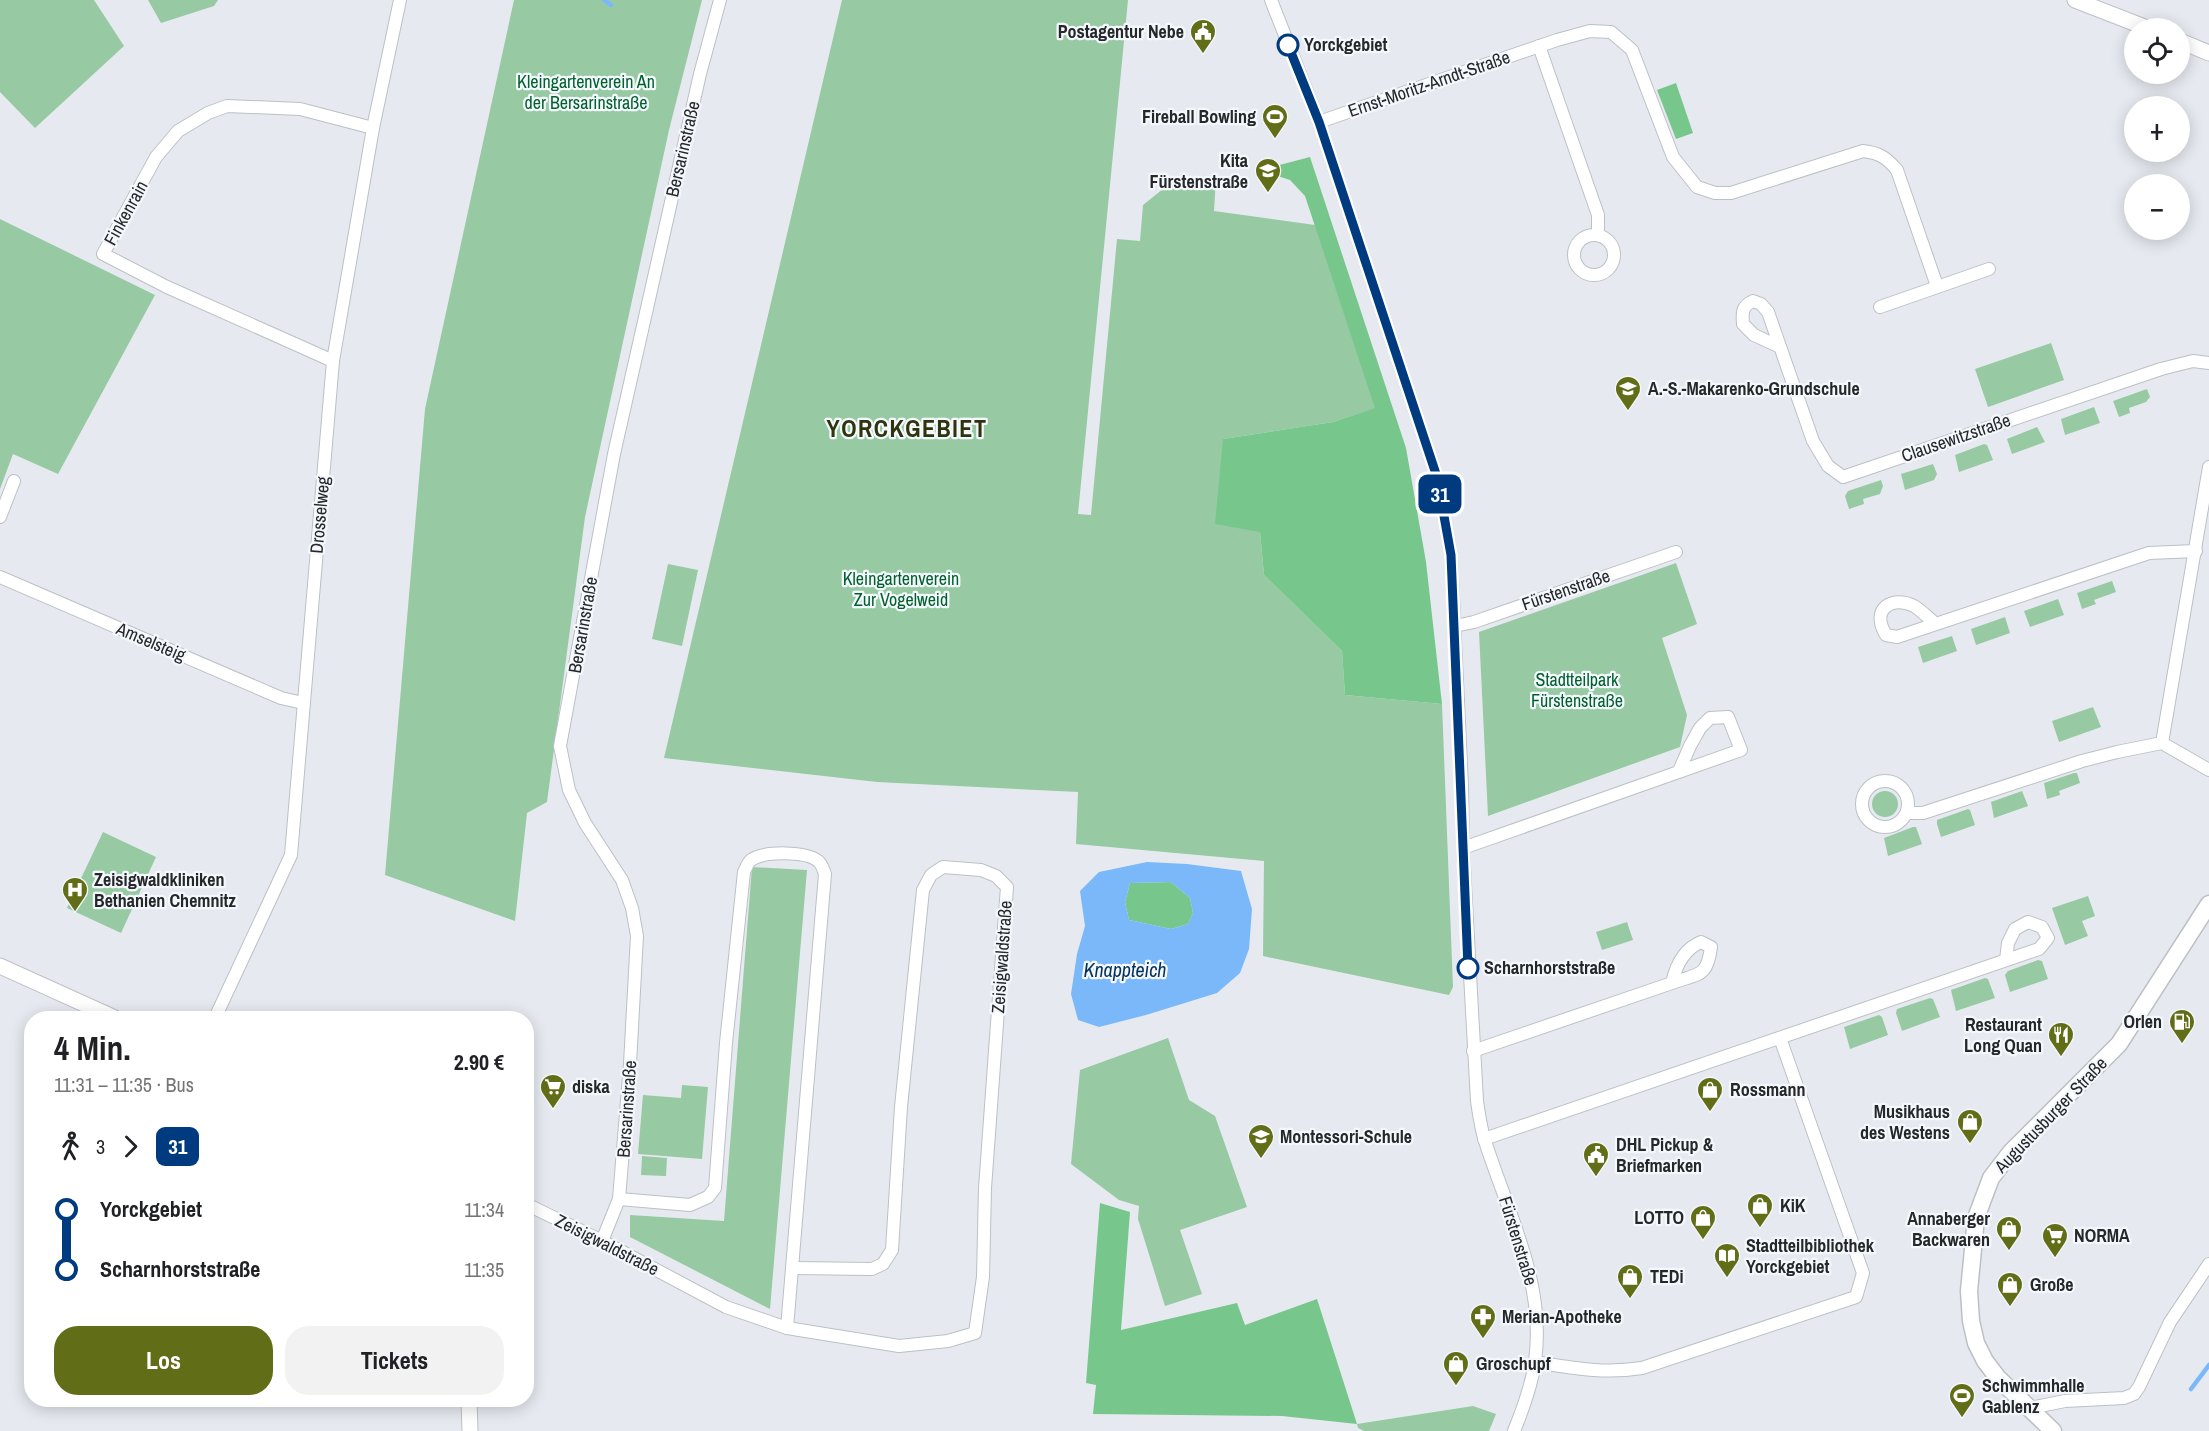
<!DOCTYPE html>
<html lang="de">
<head>
<meta charset="utf-8">
<style>
  body { margin:0; font-family:"Archivo Narrow",sans-serif; background:#f2f2f2; color:#202124; height:100vh; display:flex; flex-direction:column; font-size:22px; white-space:nowrap }
  * { box-sizing:border-box; margin:0 }
  p { font-size:20px; color:#757577 }
  .icon { flex:none; width:33px; height:33px; fill:none; stroke:currentColor; stroke-width:2; stroke-linecap:round; stroke-linejoin:round }
  .map { position:relative; flex:1; overflow:hidden }
  .drawer { position:absolute; left:24px; top:1011px; width:510px; height:396px; display:flex; flex-direction:column; background:#fff; border-radius:24px; box-shadow:0 3px 15px #0003 }
  .drawer>* { flex:none }
  .badge { padding:0 12px; border-radius:9px; font-size:21px; line-height:39px }
  .fabs { position:absolute; left:2124px; top:18px; display:grid; gap:12px }
  .fabs a { display:grid; place-items:center; width:66px; height:66px; border-radius:50%; background:#fff; box-shadow:0 3px 15px #0003; font-size:30px }
  .map>.badge { position:absolute; translate:-50% -50%; box-shadow:0 0 0 3px #fff }
  .legs { display:flex; align-items:center; gap:9px; height:66px; padding:0 30px; font-size:20px }
  .legs p { margin-inline-start:auto }
  .summary { display:flex; align-items:center; justify-content:space-between; height:102px; padding:0 30px }
  h1 { font-size:33px; font-weight:800; line-height:45px }
  .cta { display:flex; gap:12px; margin-top:auto; padding:12px 30px }
  .cta a { flex:1; height:69px; border-radius:24px; background:#626e17; color:#fff; font-size:24px; font-weight:800; line-height:69px; text-align:center }
  .cta a+a { background:#f2f2f2; color:#202124 }
  ul { padding:0 30px; list-style:none }
  li { display:flex; align-items:center; gap:21px; height:60px; font-size:22px }
  li i { display:grid; place-items:center; width:9px; height:100%; margin:0 8px; background:currentColor }
  li i::after { content:''; width:15px; height:15px; margin:-8px; border:4px solid; border-radius:50%; background:#fff }
  li p { margin-inline-start:auto }
  li:first-child i { background:linear-gradient(#0000 50%,currentColor 0) }
  li:last-child i { background:linear-gradient(currentColor 50%,#0000 0) }
  .map>svg:first-child { display:block }
</style>
</head>
<body>
<div class="map">
<svg width="2209" height="1431" viewBox="0 0 2209 1431">
  <rect width="100%" height="100%" fill="#e6eaf0"/>
  <g fill="#97c9a3">
    <path d="M0 0H94L124 46 35 128 0 92Z"/>
    <path d="M148 0H218L214 6 161 23Z"/>
    <path d="M514 0H702L669 130 585 517 547 802 527 813 515 921 385 875 425 409Z"/>
    <path d="M842 0H1128L1078 514 1091 515 1117 239 1140 241 1143 205 1168 185 1216 178 1214 211 1315 225 1376 408 1333 422 1223 439 1260 532 1264 575 1342 651 1345 695 1442 704 1453 987 1449 995 1263 956 1264 861 1076 844 1078 792 877 782 664 758Z"/>
    <path d="M0 219 155 295 58 474 13 454 0 489Z"/>
    <path d="M2051 343 2064 380 1988 407 1975 369Z"/>
    <path d="M2147 389 2150 397 2146 402 2129 408 2130 413 2119 417 2113 401Z"/>
    <path d="M2094 407 2100 423 2065 435 2061 419Z"/>
    <path d="M2037 427 2045 442 2012 454 2007 439Z"/>
    <path d="M1984 444 1987 445 1993 460 1959 472 1955 455Z"/>
    <path d="M1933 464 1937 474 1934 480 1905 490 1901 474Z"/>
    <path d="M1881 480 1883 486 1880 494 1863 499 1864 504 1849 509 1845 496 1848 491Z"/>
    <path d="M1676 563 1697 624 1662 638 1687 715 1680 747 1488 816 1479 632Z"/>
    <path d="M668 564 698 570 682 646 652 639Z"/>
    <path d="M2112 581 2116 592 2094 600 2096 604 2082 609 2077 593Z"/>
    <path d="M2058 599 2064 615 2030 627 2024 611Z"/>
    <path d="M2005 617 2010 633 1976 645 1971 629Z"/>
    <path d="M1952 636 1957 651 1923 663 1918 647Z"/>
    <path d="M2093 707 2101 727 2059 742 2052 721Z"/>
    <path d="M2074 773H2077L2080 783 2059 791 2060 795 2047 799 2044 783Z"/>
    <circle cx="1885" cy="804" r="13"/>
    <path d="M2022 791 2028 806 1994 818 1991 802Z"/>
    <path d="M1968 809 1970 810 1975 825 1941 837 1937 824V820Z"/>
    <path d="M1913 827H1916L1922 844 1888 856 1884 838Z"/>
    <path d="M103 832 156 857 121 933 67 908Z"/>
    <path d="M752 867 807 870 770 1309 630 1237V1215L724 1221Z"/>
    <path d="M2088 896 2095 916 2082 921 2088 936 2065 945 2052 908Z"/>
    <path d="M1627 922 1633 940 1602 950 1596 932Z"/>
    <path d="M2038 960 2042 961 2048 979 2010 992 2005 975 2008 971Z"/>
    <path d="M1985 978 1988 979 1995 998 1956 1011 1951 990Z"/>
    <path d="M1930 998 1933 999 1940 1017 1902 1031 1896 1013 1897 1009Z"/>
    <path d="M1879 1015 1882 1017 1888 1035 1850 1049 1844 1027Z"/>
    <path d="M1168 1038 1189 1100 1215 1116 1247 1207 1180 1230 1202 1294 1165 1306 1138 1219 1139 1206 1119 1200 1071 1164 1080 1070Z"/>
    <path d="M682 1085 708 1087 702 1159 638 1154 643 1095 681 1098Z"/>
    <path d="M642 1156 667 1158 666 1176 641 1175Z"/>
    <path d="M1473 1406 1496 1414 1489 1431H1364L1358 1428 1357 1424Z"/>
  </g>
  <g fill="#77c68c">
    <path d="M1676 83 1693 133 1676 139 1657 90Z"/>
    <path d="M1310 157 1406 448 1426 562 1442 704 1345 695 1342 651 1264 575 1260 532 1215 524 1223 439 1333 422 1375 408 1305 196 1290 180 1265 172 1264 169Z"/>
    <path d="M1171 882 1190 898 1193 913 1188 924 1171 929 1129 920 1125 902 1130 883Z"/>
    <path d="M1100 1203 1130 1212 1121 1330 1237 1303 1245 1325 1317 1299 1357 1424 1282 1416 1093 1414 1096 1385 1086 1383Z"/>
  </g>
  <path fill="#7ab8f9" fill-rule="evenodd" d="M1147 862 1187 864 1241 871 1252 909 1249 949 1240 973 1217 993 1146 1015 1099 1027 1078 1020 1071 994 1077 954 1085 926 1080 891 1099 872ZM1171 882 1190 898 1193 913 1188 924 1171 929 1129 920 1125 902 1130 883Z"/>
  <g fill="none" stroke-linecap="round" stroke-linejoin="round">
    <g stroke="#7ab8f9" stroke-width="4.5">
      <path d="M604 0 611 5"/>
      <path d="M2191 1389 2209 1365"/>
    </g>
    <defs>
      <g id="minor">
        <path d="M1271 0 1319 122 1437 477 1451 555 1462 785 1463 848 1477 1101C1479 1115 1481 1129 1485 1141 1508 1213 1546 1284 1535 1361 1532 1385 1523 1409 1514 1431"/>
        <path d="M1539 46 1598 215V234"/>
        <path d="M1319 122 1557 40 1590 31 1611 32 1632 50 1673 157 1697 187 1715 193H1731L1863 151C1879 153 1886 157 1897 170L1937 286"/>
        <circle cx="1594" cy="255" r="20"/>
        <path d="M1880 307 1989 269"/>
        <path d="M1780 347 1754 335 1743 324C1742 312 1742 306 1753 301L1761 304 1768 312 1813 441 1828 466 1843 477 2161 369 2193 361 2209 363"/>
        <path d="M333 361 167 287 103 254 156 157 178 131 208 113 227 106 300 109 373 128"/>
        <path d="M0 517 14 481"/>
        <path d="M0 577 281 698 303 703"/>
        <path d="M1936 624C1929 619 1921 610 1914 606 1892 595 1870 609 1886 635L1897 637 2149 553 2196 551"/>
        <path d="M1455 626 1474 622 1676 552"/>
        <path d="M2162 743 2209 467"/>
        <circle cx="1885" cy="804" r="23"/>
        <path d="M1908 813H1923L2082 761 2117 752 2162 743 2209 770"/>
        <path d="M1463 848 1741 750 1728 717 1710 718 1700 728 1690 746 1679 771"/>
        <path d="M215 1018 291 855 333 361 373 128 400 0"/>
        <path d="M1473 1051 1672 983C1699 973 1707 978 1711 947L1701 942C1684 949 1676 965 1672 983"/>
        <path d="M1484 1139 2039 949 2048 938 2042 927 2028 922 2015 929 2008 943 2006 960"/>
        <path d="M619 1199 690 1205 708 1197 715 1188 726 1043 744 872C746 868 748 862 751 860 764 851 806 851 818 861 822 864 823 869 825 874L787 1328"/>
        <path d="M526 1204 602 1241 726 1307 787 1328 899 1346 948 1341 975 1333 983 1277 985 1188 1007 887 996 876 981 870 943 867 931 875 923 890 901 1107 892 1250 883 1264 872 1269 792 1268"/>
        <path d="M602 1241 619 1199 630 1064 637 936 632 908 622 880 585 823 569 790 560 746 614 454 700 74 720 0"/>
        <path d="M1535 1362C1574 1368 1602 1374 1642 1368L1856 1297 1863 1273 1780 1038"/>
        <path d="M2030 1408 2065 1401 2124 1398 2134 1394 2139 1387 2170 1322 2209 1264"/>
      </g>
      <g id="tertiary">
        <path d="M2075 0 2147 28"/>
        <path d="M2180 41 2209 53"/>
        <path d="M0 966 115 1018"/>
        <path d="M469 1400 470 1431"/>
      </g>
      <path id="secondary" d="M2053 1431 1998 1378 1985 1361 1976 1343 1971 1321 1969 1291 1976 1218 1991 1178 2011 1152 2119 1044 2209 904"/>
    </defs>
    <use href="#minor" stroke="#bcc0c5" stroke-width="14"/>
    <use href="#tertiary" stroke="#bcc0c5" stroke-width="17"/>
    <use href="#secondary" stroke="#bcc0c5" stroke-width="19"/>
    <use href="#minor" stroke="#fff" stroke-width="12"/>
    <use href="#tertiary" stroke="#fff" stroke-width="15"/>
    <use href="#secondary" stroke="#fff" stroke-width="16"/>
  </g>
  <g fill="none" stroke-linecap="round" stroke-linejoin="round">
    <defs>
      <path id="line-1" d="M1288 45 1319 122 1437 477 1451 555 1468 968"/>
    </defs>
    <use href="#line-1" stroke="#fff" stroke-width="14"/>
    <use href="#line-1" stroke="#003b80" stroke-width="9"/>
  </g>
  <defs>
    <symbol id="civic-pin" viewBox="-11 -11 22 30"><path d="M0 17L-7.5 6A9.5 9.5 0 1 1 7.5 6Z" fill="#626e17" stroke="#f4f8fd"/><path d="M-.6-6.5H3V-4.5H.6V-3L4-1V1h2V6H-6V1h2V-1L-.6-3ZM-1.2 2.5V6h2.4V2.5Z" fill="#fff"/></symbol>
    <symbol id="stadium-pin" viewBox="-11 -11 22 30"><path d="M0 17L-7.5 6A9.5 9.5 0 1 1 7.5 6Z" fill="#626e17" stroke="#f4f8fd"/><path d="M0-5a6.5 5 0 1 0 0 10a6.5 5 0 1 0 0-10ZM-3.5-1.8h7v3.6h-7Z" fill="#fff"/></symbol>
    <symbol id="school-pin" viewBox="-11 -11 22 30"><path d="M0 17L-7.5 6A9.5 9.5 0 1 1 7.5 6Z" fill="#626e17" stroke="#f4f8fd"/><path d="M0-5L7-2L0 1L-7-2ZM-4 1L0 2.5L4 1V4Q0 6-4 4Z" fill="#fff"/></symbol>
    <symbol id="hospital-pin" viewBox="-11 -11 22 30"><path d="M0 17L-7.5 6A9.5 9.5 0 1 1 7.5 6Z" fill="#626e17" stroke="#f4f8fd"/><path d="M-5-5h3v3.5h4V-5h3V5h-3V1.5h-4V5h-3Z" fill="#fff"/></symbol>
    <symbol id="fuel-pin" viewBox="-11 -11 22 30"><path d="M0 17L-7.5 6A9.5 9.5 0 1 1 7.5 6Z" fill="#626e17" stroke="#f4f8fd"/><path d="M-5.5-6h7V0h2V4h1.3V-2.5L3-4.5l.8-.8L6-3V5H2.5V1h-1V6h-7ZM-4.2-4.7v3.2H.2V-4.7Z" fill="#fff"/></symbol>
    <symbol id="restaurant-pin" viewBox="-11 -11 22 30"><path d="M0 17L-7.5 6A9.5 9.5 0 1 1 7.5 6Z" fill="#626e17" stroke="#f4f8fd"/><path d="M-5-6h1v4h1v-4h1v4h1v-4h1v5L-1.5 .5V6h-2V.5L-5-1ZM5-6V6H3V1.5H1.5Q1.5-4 5-6Z" fill="#fff"/></symbol>
    <symbol id="supermarket-pin" viewBox="-11 -11 22 30"><path d="M0 17L-7.5 6A9.5 9.5 0 1 1 7.5 6Z" fill="#626e17" stroke="#f4f8fd"/><path d="M-6-5.5h2.5l.6 2H6L4.5 2H-2.5L-4.4-4H-6ZM-1.5 3.2a1.3 1.3 0 1 0 .1 0ZM3 3.2a1.3 1.3 0 1 0 .1 0Z" fill="#fff"/></symbol>
    <symbol id="shop-pin" viewBox="-11 -11 22 30"><path d="M0 17L-7.5 6A9.5 9.5 0 1 1 7.5 6Z" fill="#626e17" stroke="#f4f8fd"/><path d="M-5-2.5h2.3a2.7 3.5 0 0 1 5.4 0H5L5.5 6h-11ZM-1.5-2.5h3a1.5 2.3 0 0 0-3 0Z" fill="#fff"/></symbol>
    <symbol id="library-pin" viewBox="-11 -11 22 30"><path d="M0 17L-7.5 6A9.5 9.5 0 1 1 7.5 6Z" fill="#626e17" stroke="#f4f8fd"/><path d="M-6-4Q-3-5.5-.7-3.5V5Q-3 3-6 4ZM6-4Q3-5.5 .7-3.5V5Q3 3 6 4Z" fill="#fff"/></symbol>
    <symbol id="pharmacy-pin" viewBox="-11 -11 22 30"><path d="M0 17L-7.5 6A9.5 9.5 0 1 1 7.5 6Z" fill="#626e17" stroke="#f4f8fd"/><path d="M-2-6h4v4h4v4h-4v4h-4v-4h-4v-4h4Z" fill="#fff"/></symbol>
  </defs>
  <g fill-rule="evenodd">
    <use href="#civic-pin" x="1188" y="17" width="30" height="40"/>
    <use href="#stadium-pin" x="1260" y="102" width="30" height="40"/>
    <use href="#school-pin" x="1253" y="156" width="30" height="40"/>
    <use href="#school-pin" x="1613" y="374" width="30" height="40"/>
    <use href="#hospital-pin" x="60" y="875" width="30" height="40"/>
    <use href="#fuel-pin" x="2167" y="1007" width="30" height="40"/>
    <use href="#restaurant-pin" x="2046" y="1020" width="30" height="40"/>
    <use href="#supermarket-pin" x="538" y="1072" width="30" height="40"/>
    <use href="#shop-pin" x="1695" y="1075" width="30" height="40"/>
    <use href="#shop-pin" x="1955" y="1107" width="30" height="40"/>
    <use href="#school-pin" x="1246" y="1122" width="30" height="40"/>
    <use href="#civic-pin" x="1581" y="1140" width="30" height="40"/>
    <use href="#shop-pin" x="1745" y="1191" width="30" height="40"/>
    <use href="#shop-pin" x="1688" y="1203" width="30" height="40"/>
    <use href="#shop-pin" x="1994" y="1214" width="30" height="40"/>
    <use href="#supermarket-pin" x="2040" y="1221" width="30" height="40"/>
    <use href="#library-pin" x="1712" y="1241" width="30" height="40"/>
    <use href="#shop-pin" x="1615" y="1262" width="30" height="40"/>
    <use href="#shop-pin" x="1995" y="1270" width="30" height="40"/>
    <use href="#pharmacy-pin" x="1468" y="1302" width="30" height="40"/>
    <use href="#shop-pin" x="1441" y="1349" width="30" height="40"/>
    <use href="#stadium-pin" x="1947" y="1381" width="30" height="40"/>
  </g>
  <g fill="#fff" stroke="#003b80" stroke-width="3">
    <circle cx="1288" cy="45" r="10"/>
    <circle cx="1468" cy="968" r="10"/>
  </g>
  <g text-anchor="middle" stroke-width="4.5" stroke-linejoin="round" paint-order="stroke">
    <g font-size="18" font-weight="bold" fill="#252729" stroke="#f4f8fd" text-anchor="start">
      <text x="1184" y="38" text-anchor="end">Postagentur Nebe</text>
      <text x="1256" y="123" text-anchor="end">Fireball Bowling</text>
      <text x="1248" y="167" text-anchor="end">Kita<tspan x="1248" dy="21">Fürstenstraße</tspan></text>
      <text x="1648" y="395">A.-S.-Makarenko-Grundschule</text>
      <text x="94" y="886">Zeisigwaldkliniken<tspan x="94" dy="21">Bethanien Chemnitz</tspan></text>
      <text x="2162" y="1028" text-anchor="end">Orlen</text>
      <text x="2042" y="1031" text-anchor="end">Restaurant<tspan x="2042" dy="21">Long Quan</tspan></text>
      <text x="572" y="1093">diska</text>
      <text x="1730" y="1096">Rossmann</text>
      <text x="1950" y="1118" text-anchor="end">Musikhaus<tspan x="1950" dy="21">des Westens</tspan></text>
      <text x="1280" y="1143">Montessori-Schule</text>
      <text x="1616" y="1151">DHL Pickup &amp;<tspan x="1616" dy="21">Briefmarken</tspan></text>
      <text x="1780" y="1212">KiK</text>
      <text x="1684" y="1224" text-anchor="end">LOTTO</text>
      <text x="1990" y="1225" text-anchor="end">Annaberger<tspan x="1990" dy="21">Backwaren</tspan></text>
      <text x="2074" y="1242">NORMA</text>
      <text x="1746" y="1252">Stadtteilbibliothek<tspan x="1746" dy="21">Yorckgebiet</tspan></text>
      <text x="1650" y="1283">TEDi</text>
      <text x="2030" y="1291">Große</text>
      <text x="1502" y="1323">Merian-Apotheke</text>
      <text x="1476" y="1370">Groschupf</text>
      <text x="1982" y="1392">Schwimmhalle<tspan x="1982" dy="21">Gablenz</tspan></text>
    </g>
    <g font-size="18" font-weight="bold" fill="#252729" stroke="#f4f8fd" text-anchor="start">
      <text x="1304" y="51">Yorckgebiet</text>
      <text x="1484" y="974">Scharnhorststraße</text>
    </g>
    <g font-size="18" fill="#00612d" stroke="#f4f8fd">
      <text x="586" y="88">Kleingartenverein An<tspan x="586" dy="21">der Bersarinstraße</tspan></text>
      <text x="901" y="585">Kleingartenverein<tspan x="901" dy="21">Zur Vogelweid</tspan></text>
      <text x="1577" y="686">Stadtteilpark<tspan x="1577" dy="21">Fürstenstraße</tspan></text>
    </g>
    <g font-size="18" fill="#252729" stroke="#f4f8fd">
      <text transform="translate(1429 84) rotate(-19)" y="6">Ernst-Moritz-Arndt-Straße</text>
      <text transform="translate(683 149) rotate(-77)" y="6">Bersarinstraße</text>
      <text transform="translate(126 213) rotate(-61)" y="6">Finkenrain</text>
      <text transform="translate(1956 438) rotate(-19)" y="6">Clausewitzstraße</text>
      <text transform="translate(320 515) rotate(-85)" y="6">Drosselweg</text>
      <text transform="translate(1566 590) rotate(-19)" y="6">Fürstenstraße</text>
      <text transform="translate(583 625) rotate(-80)" y="6">Bersarinstraße</text>
      <text transform="translate(151 642) rotate(23)" y="6">Amselsteig</text>
      <text transform="translate(1002 957) rotate(-86)" y="6">Zeisigwaldstraße</text>
      <text transform="translate(627 1109) rotate(-86)" y="6">Bersarinstraße</text>
      <text transform="translate(2051 1115) rotate(-46)" y="6">Augustusburger Straße</text>
      <text transform="translate(1518 1241) rotate(73)" y="6">Fürstenstraße</text>
      <text transform="translate(607 1245) rotate(27)" y="6">Zeisigwaldstraße</text>
    </g>
    <g font-size="20" font-style="italic" fill="#03315a" stroke="#f4f8fd">
      <text x="1125" y="977">Knappteich</text>
    </g>
    <g font-size="24" font-weight="bold" letter-spacing="1.5" fill="#2e340c" stroke="#f4f8fd">
      <text x="907" y="437">YORCKGEBIET</text>
    </g>
  </g>
</svg>
<div class="fabs">
<a><svg class="icon" aria-label="locate" viewBox="0 0 24 24"><circle cx="12" cy="12" r="6"/><path d="M12 2v4M12 18v4M2 12h4M18 12h4"/></svg></a>
<a>+</a>
<a>−</a>
</div>
<b class="badge" style="left:1440px;top:494px;background:#003b80;color:#fff">31</b>
<section class="drawer">
<div class="summary"><div><h1>4 Min.</h1><p>11:31 – 11:35 · Bus</p></div><b>2.90 €</b></div>
<div class="legs"><svg class="icon" aria-label="walk" viewBox="0 0 24 24"><circle cx="13" cy="4" r="2"/><path d="M13 8l-2 6 4 7M11 14l-3 7M7 12l3-4h3l4 4"/></svg>3<svg class="icon" aria-label="forward" viewBox="0 0 24 24"><path d="M9 5l7 7-7 7"/></svg><b class="badge" style="background:#003b80;color:#fff">31</b></div>
<ul>
<li><i style="color:#003b80"></i><b>Yorckgebiet</b><p>11:34</p></li>
<li><i style="color:#003b80"></i><b>Scharnhorststraße</b><p>11:35</p></li>
</ul>
<div class="cta"><a>Los</a><a>Tickets</a></div>
</section>
</div>
</body>
</html>
